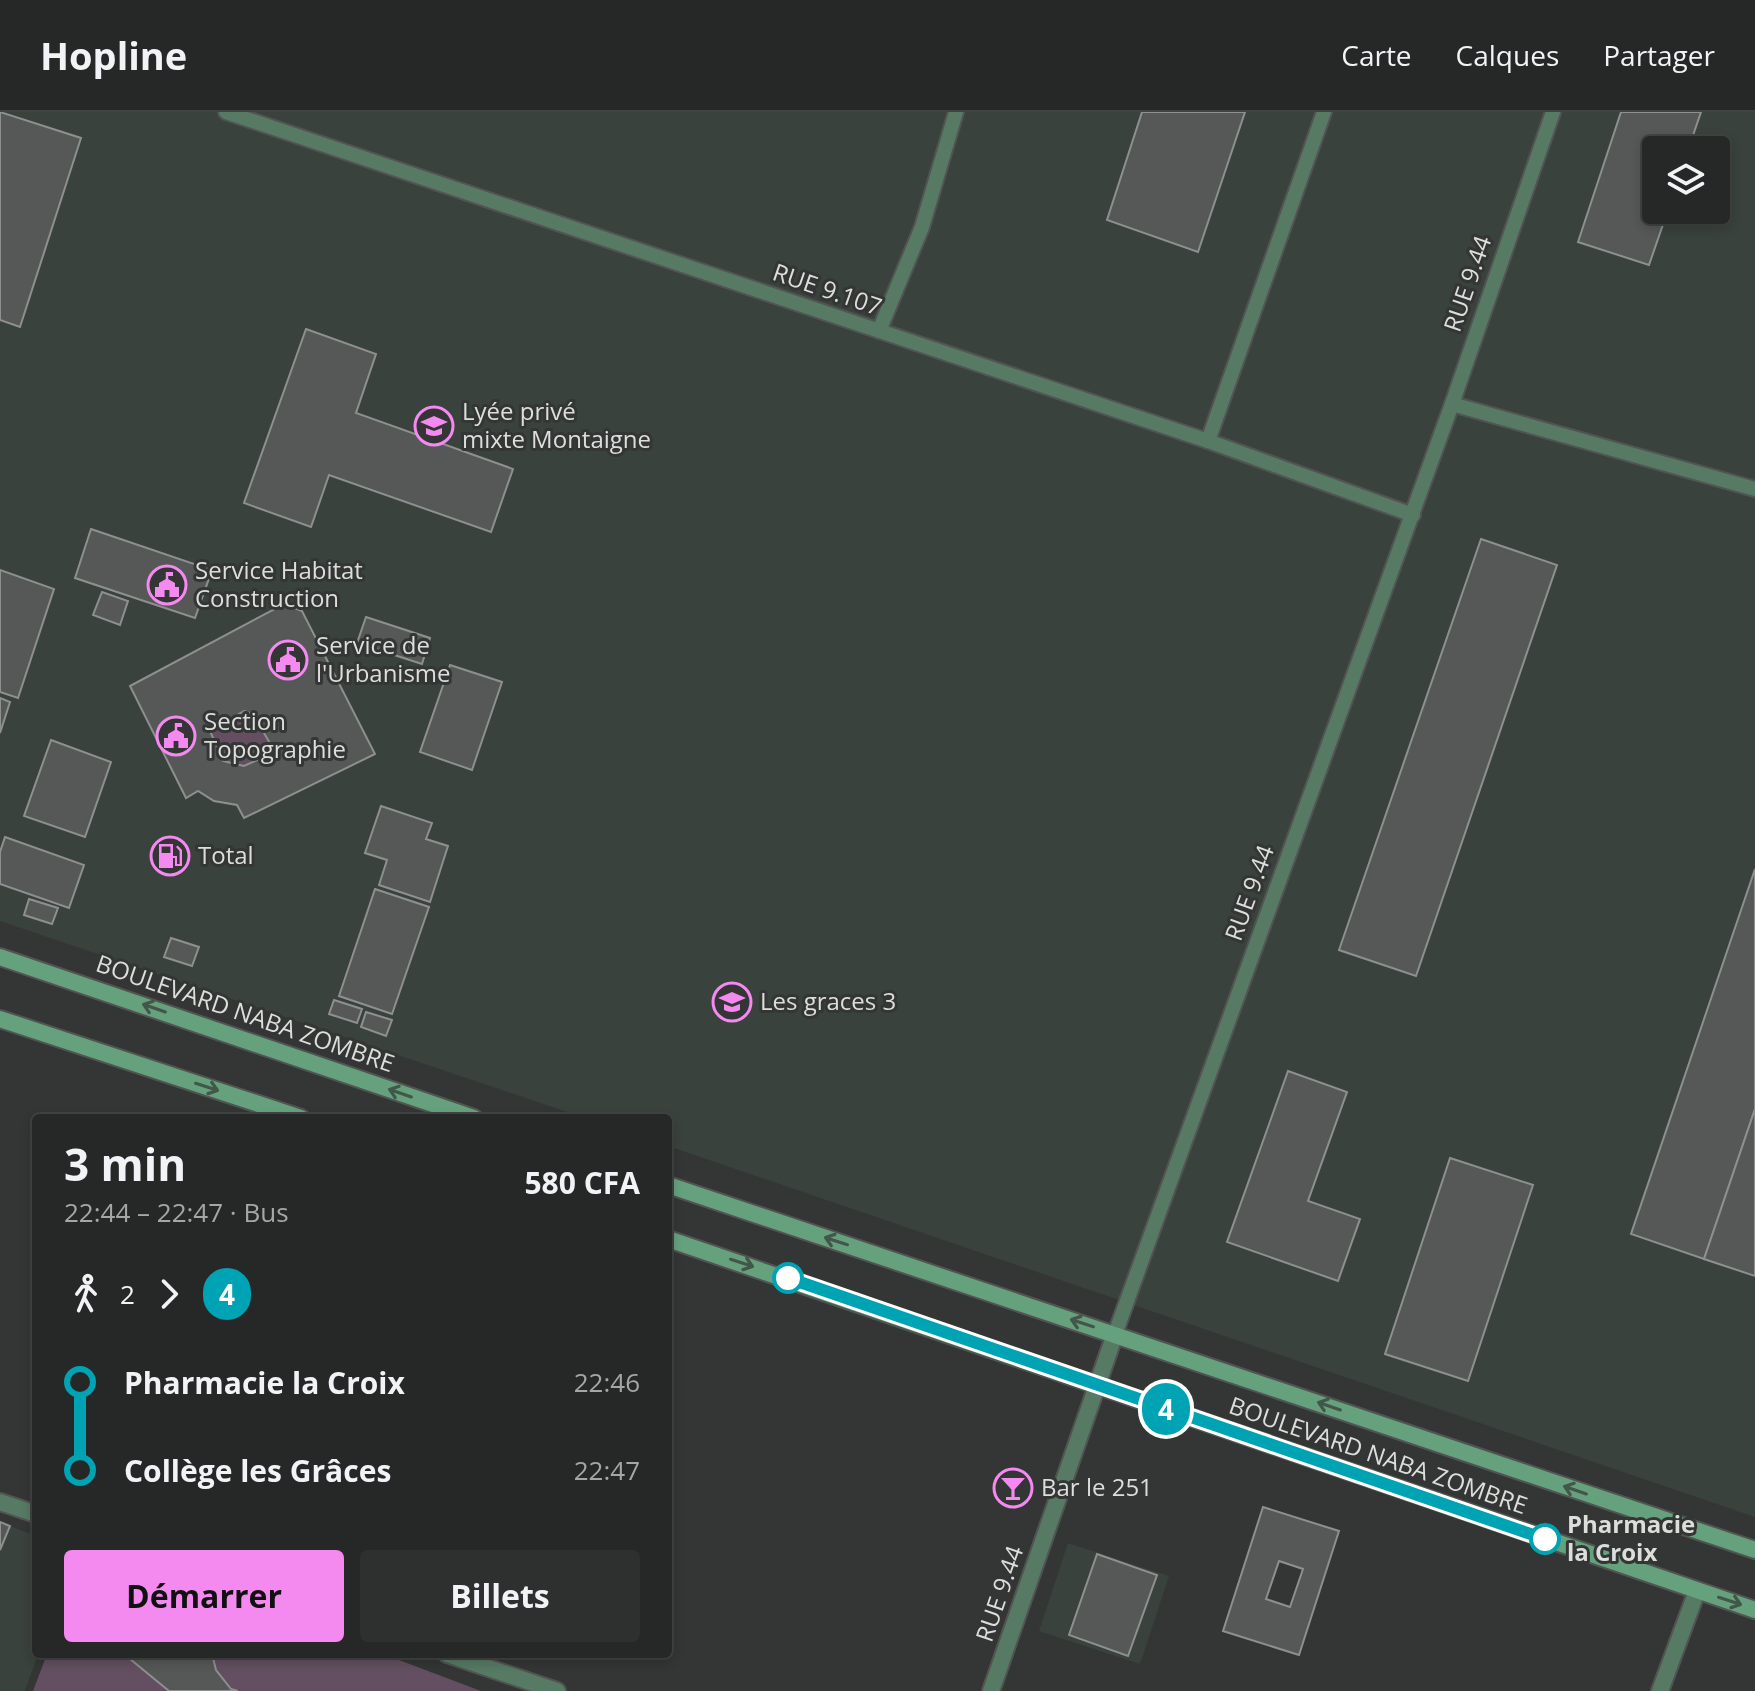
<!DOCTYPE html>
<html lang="fr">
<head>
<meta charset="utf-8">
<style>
  body { margin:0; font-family:"Open Sans",sans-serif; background:#2e302f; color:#f1f3f6; height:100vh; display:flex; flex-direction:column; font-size:30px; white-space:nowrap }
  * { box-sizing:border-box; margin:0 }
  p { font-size:26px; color:#a4a6a7 }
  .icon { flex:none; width:44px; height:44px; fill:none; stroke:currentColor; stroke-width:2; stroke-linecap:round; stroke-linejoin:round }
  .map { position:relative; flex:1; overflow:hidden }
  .side { position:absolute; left:32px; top:1002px; width:640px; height:544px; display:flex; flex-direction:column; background:#262827; border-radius:8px; box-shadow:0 4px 12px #0003,0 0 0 2px #424444 }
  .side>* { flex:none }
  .badge { padding:0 16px; border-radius:26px; font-size:28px; line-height:52px }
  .buttons { position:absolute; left:1642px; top:24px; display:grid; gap:16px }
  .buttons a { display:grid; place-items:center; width:88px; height:88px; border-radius:8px; background:#262827; box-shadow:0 4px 12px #0003,0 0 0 2px #424444; font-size:40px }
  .map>.badge { position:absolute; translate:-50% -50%; box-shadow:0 0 0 4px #fff }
  .legs { display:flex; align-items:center; gap:12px; height:88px; padding:0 32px; font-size:26px }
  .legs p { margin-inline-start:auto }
  .overview { display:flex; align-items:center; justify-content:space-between; height:136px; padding:0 32px }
  h1 { font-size:44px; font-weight:700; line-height:60px }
  .cta { display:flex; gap:16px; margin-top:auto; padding:16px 32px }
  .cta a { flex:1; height:92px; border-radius:8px; background:#f489f0; color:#111; font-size:32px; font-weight:700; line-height:92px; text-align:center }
  .cta a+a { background:#2e302f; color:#f1f3f6 }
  ul { padding:0 32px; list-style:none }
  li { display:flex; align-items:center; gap:28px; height:88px; font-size:30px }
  li i { display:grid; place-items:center; width:12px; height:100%; margin:0 10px; background:currentColor }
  li i::after { content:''; width:20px; height:20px; margin:-10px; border:6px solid; border-radius:50%; background:#262827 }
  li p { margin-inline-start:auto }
  li:first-child i { background:linear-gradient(#0000 50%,currentColor 0) }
  li:last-child i { background:linear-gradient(currentColor 50%,#0000 0) }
  header { display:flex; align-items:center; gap:48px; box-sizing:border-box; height:112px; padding:0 40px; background:#262827; border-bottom:2px solid #424444 }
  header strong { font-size:38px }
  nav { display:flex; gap:44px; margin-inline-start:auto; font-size:28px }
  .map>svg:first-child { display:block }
</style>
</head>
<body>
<header>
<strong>Hopline</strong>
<nav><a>Carte</a><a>Calques</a><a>Partager</a></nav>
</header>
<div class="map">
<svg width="1755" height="1579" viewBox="0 0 1755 1579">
  <rect width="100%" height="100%" fill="#333634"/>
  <g fill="#3a423d" fill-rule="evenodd">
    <path d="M0 0H1755V1405L668 1034V1006H585L0 809ZM1656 38H1716V98H1656Z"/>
    <path d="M0 1410 36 1424 38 1542 25 1579H0Z"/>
    <path d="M1068 1431 1169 1464 1140 1552 1039 1519Z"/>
  </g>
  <g fill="#634f61">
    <path d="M244 599 253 602 271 633 266 644 244 654 223 649 210 619Z"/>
    <path d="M47 1542H383L481 1579H33Z"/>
  </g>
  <g fill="#555856" stroke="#8d908e" stroke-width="2" fill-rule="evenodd">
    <path d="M0 0 81 26 20 215 0 208Z"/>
    <path d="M1142 0H1245L1198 140 1107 108Z"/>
    <path d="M1621 0H1701L1688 38H1656V98H1668L1649 153 1578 130Z"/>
    <path d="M306 217 376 242 356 301 513 357 491 420 329 363 311 415 244 391Z"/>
    <path d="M91 417 212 458 195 506 75 466Z"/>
    <path d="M1481 427 1557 453 1416 864 1339 838Z"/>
    <path d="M0 458 54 477 18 586 0 580Z"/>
    <path d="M102 480 128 489 120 513 93 503Z"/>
    <path d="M284 492 302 499 375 642 244 706 237 693 214 689 198 679 186 686 130 574ZM244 599 253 602 271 633 266 644 244 654 223 649 210 619Z"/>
    <path d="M366 505 430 526 422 552 357 531Z"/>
    <path d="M450 553 502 570 472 658 420 640Z"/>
    <path d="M0 586 10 590 0 621Z"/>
    <path d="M51 628 111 650 85 725 24 704Z"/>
    <path d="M381 694 432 711 426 727 448 734 430 790 379 773 387 748 365 741Z"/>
    <path d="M5 725 84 753 69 796 0 772V740Z"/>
    <path d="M1755 757V997L1704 1147 1631 1122Z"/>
    <path d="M375 777 429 795 392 902 339 884Z"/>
    <path d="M29 787 58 796 52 812 24 803Z"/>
    <path d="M171 826 199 835 192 854 164 845Z"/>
    <path d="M334 888 362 897 357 911 329 902Z"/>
    <path d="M366 900 392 908 386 924 361 915Z"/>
    <path d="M1288 959 1347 980 1308 1089 1360 1107 1338 1169 1227 1130Z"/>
    <path d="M1755 997V1164L1704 1147Z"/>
    <path d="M1450 1046 1533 1073 1468 1269 1385 1242Z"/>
    <path d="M1263 1395 1339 1419 1299 1543 1223 1519ZM1279 1449 1303 1457 1290 1495 1266 1487Z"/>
    <path d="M0 1410 10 1414 0 1438Z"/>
    <path d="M1097 1442 1157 1463 1128 1544 1069 1523Z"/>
    <path d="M124 1542H212L216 1558 231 1577 238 1579H169Z"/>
  </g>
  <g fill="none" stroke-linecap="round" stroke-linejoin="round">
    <defs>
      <g id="lane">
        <path d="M226 0 1208 329 1413 403"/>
        <path d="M879 219 922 115 956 0"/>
        <path d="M1452 292 1755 377"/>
        <path d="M1208 329 1324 0"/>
        <path d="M1115 1222 1452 292 1553 0"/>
      </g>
      <g id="street">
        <path d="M0 1390 36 1402"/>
        <path d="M447 1542 557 1579"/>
        <path d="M991 1579 1115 1222"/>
        <path d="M1660 1579 1697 1479"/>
      </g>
      <g id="secondary">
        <path d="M0 845 474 1006"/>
        <path d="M0 907 301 1006"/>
        <path d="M668 1073 1755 1438"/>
        <path d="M668 1127 1755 1498"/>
      </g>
    </defs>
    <use href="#lane" stroke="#515452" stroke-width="18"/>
    <use href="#street" stroke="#515452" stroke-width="20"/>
    <use href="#secondary" stroke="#515452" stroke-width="20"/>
    <use href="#lane" stroke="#567a63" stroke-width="14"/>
    <use href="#street" stroke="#567a63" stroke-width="16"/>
    <use href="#secondary" stroke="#66a17d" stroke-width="16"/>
  </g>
  <defs><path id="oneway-shaft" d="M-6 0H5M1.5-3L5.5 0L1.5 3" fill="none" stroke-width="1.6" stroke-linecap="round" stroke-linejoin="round" transform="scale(2)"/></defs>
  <g stroke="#42564a">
    <use href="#oneway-shaft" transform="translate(154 896) rotate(-161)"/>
    <use href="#oneway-shaft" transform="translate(207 975) rotate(18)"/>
    <use href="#oneway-shaft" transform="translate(400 981) rotate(-161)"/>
    <use href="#oneway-shaft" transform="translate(836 1129) rotate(-162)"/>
    <use href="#oneway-shaft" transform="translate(742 1151) rotate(18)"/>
    <use href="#oneway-shaft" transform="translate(1082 1211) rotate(-162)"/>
    <use href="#oneway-shaft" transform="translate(1329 1294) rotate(-161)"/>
    <use href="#oneway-shaft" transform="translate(1575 1378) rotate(-161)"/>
    <use href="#oneway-shaft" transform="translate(1730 1489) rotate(18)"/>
  </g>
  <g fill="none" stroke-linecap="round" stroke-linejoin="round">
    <defs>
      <path id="line-1" d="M788 1166 1545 1427"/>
    </defs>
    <use href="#line-1" stroke="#fff" stroke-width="18"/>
    <use href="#line-1" stroke="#00a3b4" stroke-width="12"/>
  </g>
  <defs>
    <symbol id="school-ring" viewBox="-11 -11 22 22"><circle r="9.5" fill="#333634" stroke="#f489f0" stroke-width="1.5"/><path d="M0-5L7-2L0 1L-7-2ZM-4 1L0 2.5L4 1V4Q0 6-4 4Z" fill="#f489f0"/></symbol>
    <symbol id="civic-ring" viewBox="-11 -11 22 22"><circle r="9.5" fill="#333634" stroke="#f489f0" stroke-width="1.5"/><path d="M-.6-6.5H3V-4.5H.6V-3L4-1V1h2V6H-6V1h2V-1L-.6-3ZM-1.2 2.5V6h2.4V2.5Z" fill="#f489f0"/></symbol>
    <symbol id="fuel-ring" viewBox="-11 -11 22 22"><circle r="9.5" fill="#333634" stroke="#f489f0" stroke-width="1.5"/><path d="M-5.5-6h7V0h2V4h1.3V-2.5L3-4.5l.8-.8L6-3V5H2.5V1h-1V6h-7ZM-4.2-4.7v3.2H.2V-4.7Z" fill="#f489f0"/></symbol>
    <symbol id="bar-ring" viewBox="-11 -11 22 22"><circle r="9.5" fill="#333634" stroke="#f489f0" stroke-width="1.5"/><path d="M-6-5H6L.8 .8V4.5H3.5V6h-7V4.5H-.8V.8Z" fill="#f489f0"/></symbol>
  </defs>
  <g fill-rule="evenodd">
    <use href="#school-ring" x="412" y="292" width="44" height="44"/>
    <use href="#civic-ring" x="145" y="451" width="44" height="44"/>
    <use href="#civic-ring" x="266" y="526" width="44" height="44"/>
    <use href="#civic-ring" x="154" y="602" width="44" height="44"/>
    <use href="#fuel-ring" x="148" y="722" width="44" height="44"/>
    <use href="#school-ring" x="710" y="868" width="44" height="44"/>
    <use href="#bar-ring" x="991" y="1354" width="44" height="44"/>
  </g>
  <g fill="#fff" stroke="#00a3b4" stroke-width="4">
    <circle cx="788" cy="1166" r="14"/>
    <circle cx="1545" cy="1427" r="14"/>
  </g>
  <g text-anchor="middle" stroke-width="6" stroke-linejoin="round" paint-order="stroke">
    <g font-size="24" fill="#dcdedc" stroke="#333634">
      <text transform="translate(1468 172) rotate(-71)" y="8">RUE 9.44</text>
      <text transform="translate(827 178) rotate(19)" y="8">RUE 9.107</text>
      <text transform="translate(1250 781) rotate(-70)" y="8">RUE 9.44</text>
      <text transform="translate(245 902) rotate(19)" y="8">BOULEVARD NABA ZOMBRE</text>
      <text transform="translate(1378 1344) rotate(19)" y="8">BOULEVARD NABA ZOMBRE</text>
      <text transform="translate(1000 1482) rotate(-71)" y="8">RUE 9.44</text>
    </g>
    <g font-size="24" fill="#dcdedc" stroke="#333634" text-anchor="start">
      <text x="462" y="308">Lyée privé<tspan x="462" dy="28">mixte Montaigne</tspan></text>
      <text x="195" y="467">Service Habitat<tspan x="195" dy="28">Construction</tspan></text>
      <text x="316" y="542">Service de<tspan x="316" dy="28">l'Urbanisme</tspan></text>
      <text x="204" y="618">Section<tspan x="204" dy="28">Topographie</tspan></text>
      <text x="198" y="752">Total</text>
      <text x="760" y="898">Les graces 3</text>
      <text x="1041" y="1384">Bar le 251</text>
    </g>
    <g font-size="24" font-weight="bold" fill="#dcdedc" stroke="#333634" text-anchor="start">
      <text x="1567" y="1421">Pharmacie<tspan x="1567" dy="28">la Croix</tspan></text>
    </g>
  </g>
</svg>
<div class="buttons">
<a><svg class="icon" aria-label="layers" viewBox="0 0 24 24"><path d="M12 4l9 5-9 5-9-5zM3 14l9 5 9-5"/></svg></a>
</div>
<b class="badge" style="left:1166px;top:1297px;background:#00a3b4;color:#fff">4</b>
<section class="side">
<div class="overview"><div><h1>3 min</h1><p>22:44 – 22:47 · Bus</p></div><b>580 CFA</b></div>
<div class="legs"><svg class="icon" aria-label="walk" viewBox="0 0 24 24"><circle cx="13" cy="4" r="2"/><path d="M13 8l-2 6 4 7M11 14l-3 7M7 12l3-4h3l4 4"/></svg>2<svg class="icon" aria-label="forward" viewBox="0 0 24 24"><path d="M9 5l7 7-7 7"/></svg><b class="badge" style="background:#00a3b4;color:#fff">4</b></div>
<ul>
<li><i style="color:#00a3b4"></i><b>Pharmacie la Croix</b><p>22:46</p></li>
<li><i style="color:#00a3b4"></i><b>Collège les Grâces</b><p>22:47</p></li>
</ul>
<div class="cta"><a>Démarrer</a><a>Billets</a></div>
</section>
</div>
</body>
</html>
